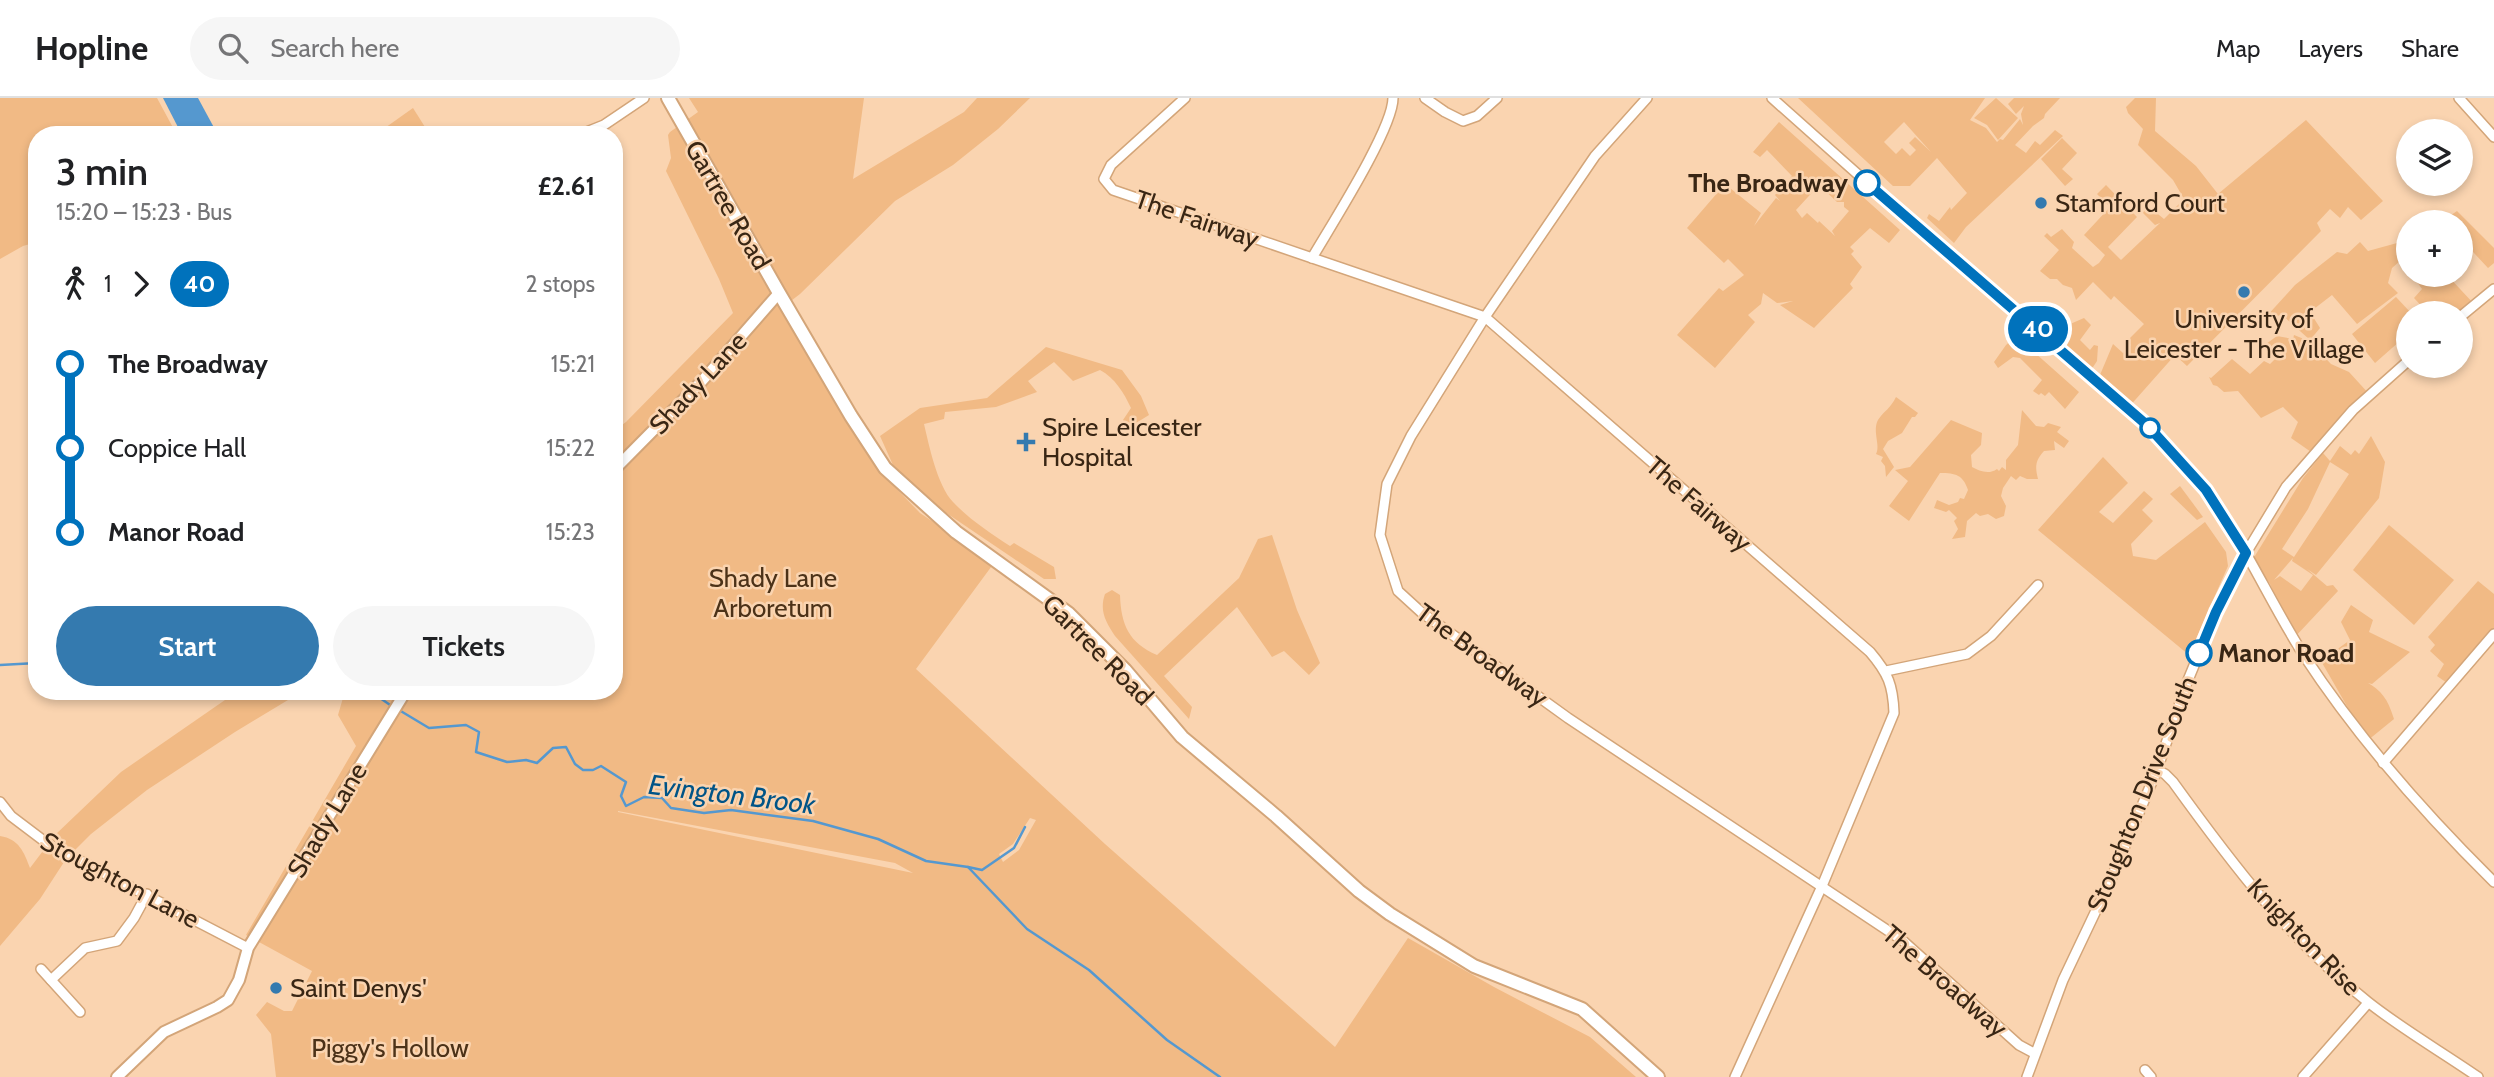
<!DOCTYPE html>
<html lang="en">
<head>
<meta charset="utf-8">
<style>
  body { margin:0; font-family:Cabin,sans-serif; background:#f6f6f6; color:#202124; height:100vh; display:flex; flex-direction:column; font-size:26px; white-space:nowrap }
  * { box-sizing:border-box; margin:0 }
  p { font-size:23px; color:#757577 }
  .icon { flex:none; width:38px; height:38px; fill:none; stroke:currentColor; stroke-width:2; stroke-linecap:round; stroke-linejoin:round }
  .map { position:relative; flex:1; overflow:hidden }
  .panel { position:absolute; left:28px; top:28px; width:595px; height:574px; display:flex; flex-direction:column; background:#fff; border-radius:28px; box-shadow:0 4px 10px #0003 }
  .panel>* { flex:none }
  .badge { padding:0 14px; border-radius:23px; font-size:24px; line-height:46px }
  .fabs { position:absolute; left:2396px; top:21px; display:grid; gap:14px }
  .fabs a { display:grid; place-items:center; width:77px; height:77px; border-radius:50%; background:#fff; box-shadow:0 4px 10px #0003; font-size:35px }
  .map>.badge { position:absolute; translate:-50% -50%; box-shadow:0 0 0 4px #fff }
  .legs { display:flex; align-items:center; gap:10px; height:77px; padding:0 28px; font-size:23px }
  .legs p { margin-inline-start:auto }
  .overview { display:flex; align-items:center; justify-content:space-between; height:119px; padding:0 28px }
  h1 { font-size:38px; font-weight:600; line-height:52px }
  .cta { display:flex; gap:14px; margin-top:auto; padding:14px 28px }
  .cta a { flex:1; height:80px; border-radius:42px; background:#347aaf; color:#fff; font-size:28px; font-weight:600; line-height:80px; text-align:center }
  .cta a+a { background:#f6f6f6; color:#202124 }
  ul { padding:0 28px; list-style:none }
  li { display:flex; align-items:center; gap:24px; height:84px; font-size:26px }
  li i { display:grid; place-items:center; width:10px; height:100%; margin:0 9px; background:currentColor }
  li i::after { content:''; width:18px; height:18px; margin:-9px; border:5px solid; border-radius:50%; background:#fff }
  li p { margin-inline-start:auto }
  li:first-child i { background:linear-gradient(#0000 50%,currentColor 0) }
  li:last-child i { background:linear-gradient(currentColor 50%,#0000 0) }
  header { display:flex; align-items:center; gap:42px; box-sizing:border-box; height:98px; padding:0 35px; background:#fff; border-bottom:2px solid #e0e0e0 }
  header strong { font-size:33px }
  nav { display:flex; gap:38px; margin-inline-start:auto; font-size:24px }
  .search { width:490px; height:63px; background:#f6f6f6; display:flex; align-items:center; gap:18px; box-sizing:border-box; padding:0 24px; border-radius:38px; color:#757577; font-size:26px }
  .map>svg:first-child { display:block }
</style>
</head>
<body>
<header>
<strong>Hopline</strong>
<div class="search"><svg class="icon" aria-label="search" viewBox="0 0 24 24"><circle cx="10" cy="10" r="6"/><path d="M15 15l6 6"/></svg>Search here</div>
<nav><a>Map</a><a>Layers</a><a>Share</a></nav>
</header>
<div class="map">
<svg width="2494" height="979" viewBox="0 0 2494 979">
  <rect width="100%" height="100%" fill="#fad4b0"/>
  <g fill="#f1ba85" fill-rule="evenodd">
    <path d="M0 0H157L177 37H37V144L23 148 0 161Z"/>
    <path d="M689 0H864L853 81 964 14 977 0H1030L998 31 953 67 895 103 800 196 783 209 883 377 920 415 994 465 916 571 1105 746 1335 949 1408 840 1494 889 1590 939 1636 979H276L271 936 256 917 267 904 284 913H292L312 873 246 837 356 648 338 617 345 593H614V333L626 324 733 215 719 181 666 73 671 60 668 37 670 34 698 14ZM618 713 895 765 913 775 618 714ZM1030 720 1036 722 1019 752 1003 764 999 756 1013 746Z"/>
    <path d="M1798 0H1985L1970 22 1986 30 1997 44 2000 41 2003 42 2020 21 2023 27 2021 16 2024 8 2016 16 2008 6 2014 0H2060L2045 16 2044 20 2033 28 2015 47 2026 55 2035 43 2040 47 2055 32 2063 38 1966 129 1954 145 1927 120 1929 116 1939 123 1950 109 1951 112 1967 95 1937 60 1910 88H1893ZM1904 24 1931 54 1915 39 1909 45 1916 52 1910 58 1902 50 1896 56 1884 44Z"/>
    <path d="M1996 0 2018 20 1998 42 1987 27 1974 20Z"/>
    <path d="M2135 0H2156L2155 33 2196 68 2218 96 2306 22 2383 103 2361 122 2348 109 2340 120 2330 111 2317 125 2321 133 2187 268 2175 257 2128 310 2097 284 2113 246 2123 255 2131 247 2127 243 2144 226 2114 198 2111 202 2093 184 2076 202 2072 190 2063 187 2057 181H2050L2040 173 2059 152 2044 138 2047 135 2051 139 2062 131 2074 144 2072 150 2093 169 2099 165 2105 157 2084 137 2110 109 2097 96 2106 87 2137 119 2108 149 2121 162 2160 125 2155 127 2143 115 2147 107 2164 121 2184 101 2173 82 2138 47 2143 31 2128 15 2126 9Z"/>
    <path d="M413 10 430 37H375Z"/>
    <path d="M1779 24 1900 132 1889 145 1870 130 1850 149 1854 153 1851 156 1862 169 1850 186 1853 190 1814 230 1780 207 1793 203 1777 205 1763 195 1761 206 1748 217 1755 224 1715 270 1677 237 1719 190 1723 193 1744 177 1728 161 1724 165 1687 130 1725 86 1761 115 1754 128 1776 100 1780 103 1775 97 1792 78 1767 52 1760 59 1753 54ZM1819 87 1837 104H1844V109L1849 113 1832 133 1835 138 1819 123 1818 125 1807 115 1802 120 1796 112Z"/>
    <path d="M2062 40 2077 55 2062 71 2073 81 2065 88 2041 61Z"/>
    <path d="M2457 113 2494 150V165L2488 170 2461 141 2460 124H2441Z"/>
    <path d="M2408 142V165L2400 163 2392 170 2388 185 2398 195 2357 226 2332 197 2310 214 2320 230 2310 242 2282 217 2265 220 2295 187 2337 154 2347 156 2360 144 2368 153Z"/>
    <path d="M2412 177H2447L2474 206 2460 215H2428L2414 200 2422 191Z"/>
    <path d="M2396 199 2411 215H2408V236L2375 265 2352 236Z"/>
    <path d="M2084 220 2091 227 2080 242 2090 252 2094 247 2098 248 2097 263 2089 275 2051 243 2061 230Z"/>
    <path d="M2294 237 2309 243 2331 266 2349 274 2370 297 2314 356 2291 340 2298 324 2283 309 2261 320 2238 293 2224 294 2217 288 2213 287 2209 279 2211 280 2232 261 2250 276 2264 263 2270 266 2277 259 2266 246 2277 238 2293 241Z"/>
    <path d="M2016 238 2079 294 2065 311 2049 294 2045 298 2041 295 2039 297 2033 293 2042 282 2020 260 2013 259 1998 270 1994 264 2006 247Z"/>
    <path d="M1046 249 1122 272 1141 298 1149 317 1128 330 1123 322 1131 310C1124 295 1115 280 1100 272L1073 283 1054 264 1028 283 1037 294 996 309 945 314 944 321 924 326C929 347 937 387 953 404 969 421 990 435 1010 448L1014 445 1054 469 1056 481H1044L933 406 893 367 880 338 920 310 987 300Z"/>
    <path d="M1896 299 1918 315 1915 319H1912L1902 335 1888 343 1883 351 1894 369 1886 379 1885 368 1881 363 1883 359 1876 356C1881 348 1872 333 1878 322 1883 314 1891 310 1896 299Z"/>
    <path d="M2022 312 2036 328 2044 329 2048 325 2061 329 2057 334 2069 343 2064 350 2054 343 2055 352 2044 353C2035 363 2035 369 2038 381H2027L2020 378 2016 382 2011 378 2003 390 2001 398 2006 408 2004 418 1996 421 1988 416 1980 418 1976 415 1967 423 1965 439 1952 441 1958 431 1954 423 1957 420 1949 412 1946 414 1934 410 1937 402 1949 407 1958 404 1960 400 1964 401 1968 392C1963 377 1956 375 1940 375L1909 423 1889 408 1908 383 1895 372 1910 369 1951 322 1982 335 1981 347 1971 357 1972 369C1979 373 1989 377 1997 371L1999 373 2002 369 2006 372V362L2018 347Z"/>
    <path d="M2371 338 2385 364 2379 400 2316 477 2307 471 2327 488 2333 487 2338 493 2294 540 2270 486 2253 461 2303 380 2323 355 2330 363 2340 348 2351 357 2355 352 2359 356ZM2330 364 2349 376 2294 459 2282 451 2308 411ZM2293 460 2292 463 2313 477 2301 493 2280 478 2274 482Z"/>
    <path d="M2103 359 2128 385 2099 414 2113 425 2144 393 2153 401 2142 412 2153 423 2131 446 2133 458 2156 462 2205 424 2226 454 2228 468 2189 557 2038 432Z"/>
    <path d="M2180 388 2203 419 2197 422 2170 396Z"/>
    <path d="M2389 427 2454 482 2414 527 2353 472Z"/>
    <path d="M1272 437 1297 512 1320 565 1309 577 1284 553 1272 559 1237 509 1164 578 1192 609 1189 621 1115 538C1106 524 1099 513 1105 496L1112 492 1120 497C1121 527 1129 545 1157 557L1239 480 1258 441Z"/>
    <path d="M2478 483 2494 496V536L2450 587 2437 578 2444 566 2430 553 2435 547 2428 539Z"/>
    <path d="M2351 507 2373 522 2369 534 2410 554 2372 586 2368 585C2384 594 2389 605 2394 621L2367 643 2321 563 2350 542 2341 524Z"/>
    <path d="M238 593H310L288 602 235 634 147 692 91 736 66 761 40 801 0 848V738C19 741 24 754 30 770L55 737 121 674Z"/>
  </g>
  <path fill="#5598cf" d="M163 0H198L218 37H182Z"/>
  <g fill="none" stroke-linecap="round" stroke-linejoin="round">
    <g stroke="#5598cf" stroke-width="2.5">
      <path d="M0 567 37 565"/>
      <path d="M370 593 393 609"/>
      <path d="M399 612 429 630 466 627 479 634 476 654 507 664 526 662 537 665 553 650 566 649 575 666 583 672H593L601 668 626 684 621 698 626 708 644 699 662 700 671 710 704 715 731 712 813 723 878 741 926 763 968 769 1027 831 1089 872 1167 942 1220 979"/>
      <path d="M968 769 982 772 1014 750 1025 729"/>
    </g>
    <defs>
      <g id="minor">
        <path d="M1185 0 1111 67 1104 81 1113 92 1485 219 1870 554C1888 575 1893 587 1894 615L1822 788 1735 979"/>
        <path d="M1425 0 1445 14 1463 23 1477 18 1497 0"/>
        <path d="M1647 0 1595 58 1485 219 1411 338 1387 386 1380 437 1398 493 1421 514 1568 620 1902 842 2019 947 2034 955"/>
        <path d="M1772 0 1890 105 2148 328C2168 348 2188 368 2205 391 2243 442 2269 502 2303 556 2358 640 2422 713 2494 784"/>
        <path d="M2459 0 2494 39"/>
        <path d="M579 37 604 27 644 0"/>
        <path d="M1312 160C1330 129 1393 31 1393 0"/>
        <path d="M2460 219 2494 191"/>
        <path d="M1886 573 1967 556 1991 538 2038 487"/>
        <path d="M2383 665 2494 536"/>
        <path d="M2157 672 2165 676 2173 684C2230 763 2290 843 2368 904 2402 931 2442 954 2478 979"/>
        <path d="M0 704 11 718 48 746 248 850"/>
        <path d="M41 871 80 914"/>
        <path d="M51 882 85 850 117 843 134 820 147 796"/>
        <path d="M2145 972 2151 979"/>
        <path d="M2027 979 2063 882 2111 781 2157 672 2186 587 2216 514 2246 455 2286 389 2353 312 2408 263"/>
        <path d="M2303 979 2368 905"/>
      </g>
      <g id="tertiary">
        <path d="M614 372 702 283 779 195"/>
        <path d="M117 979 164 934 217 909 228 902 239 882 248 850 406 593"/>
      </g>
      <path id="secondary" d="M668 0 779 195 851 318 885 370 956 434 1068 515 1125 572 1182 639 1276 718 1359 793 1390 816 1474 868 1582 911 1658 979"/>
    </defs>
    <use href="#minor" stroke="#d3a579" stroke-width="12"/>
    <use href="#tertiary" stroke="#d3a579" stroke-width="14"/>
    <use href="#secondary" stroke="#d3a579" stroke-width="16"/>
    <use href="#minor" stroke="#fff" stroke-width="9"/>
    <use href="#tertiary" stroke="#fff" stroke-width="10"/>
    <use href="#secondary" stroke="#fff" stroke-width="12"/>
  </g>
  <g fill="none" stroke-linecap="round" stroke-linejoin="round">
    <defs>
      <path id="line-1" d="M1867 85 2148 328 2206 392 2246 455 2216 514 2199 555"/>
    </defs>
    <use href="#line-1" stroke="#fff" stroke-width="16"/>
    <use href="#line-1" stroke="#0072bc" stroke-width="10"/>
  </g>
  <g fill="#fff" stroke="#0072bc" stroke-width="3.5">
    <circle cx="1867" cy="85" r="12"/>
    <circle cx="2150" cy="330" r="9"/>
    <circle cx="2199" cy="555" r="12"/>
  </g>
  <g fill="#347aaf" stroke="#fad4b0" stroke-width="2.5">
    <circle cx="2041" cy="105" r="7"/>
    <circle cx="2244" cy="194" r="7"/>
    <path d="M1022.5 333.5h7v7h7v7h-7v7h-7v-7h-7v-7h7z"/>
    <circle cx="276" cy="890" r="7"/>
  </g>
  <g text-anchor="middle" stroke-width="5" stroke-linejoin="round" paint-order="stroke">
    <g font-size="26" font-weight="bold" fill="#392614" stroke="#fad4b0" text-anchor="end">
      <text x="1848" y="94">The Broadway</text>
      <text x="2218" y="564" text-anchor="start">Manor Road</text>
    </g>
    <g font-size="26" fill="#392614" stroke="#fad4b0" text-anchor="start">
      <text x="2055" y="114">Stamford Court</text>
      <text x="2244" y="230" text-anchor="middle">University of<tspan x="2244" dy="30">Leicester - The Village</tspan></text>
      <text x="1042" y="338">Spire Leicester<tspan x="1042" dy="30">Hospital</tspan></text>
      <text x="290" y="899">Saint Denys'</text>
    </g>
    <g font-size="26" fill="#392614" stroke="#fad4b0">
      <text transform="translate(728 107) rotate(60)" y="9">Gartree Road</text>
      <text transform="translate(1197 121) rotate(19)" y="9">The Fairway</text>
      <text transform="translate(698 285) rotate(-47)" y="9">Shady Lane</text>
      <text transform="translate(1699 406) rotate(41)" y="9">The Fairway</text>
      <text transform="translate(1098 552) rotate(45)" y="9">Gartree Road</text>
      <text transform="translate(1482 557) rotate(36)" y="9">The Broadway</text>
      <text transform="translate(2142 696) rotate(-68)" y="9">Stoughton Drive South</text>
      <text transform="translate(327 722) rotate(-59)" y="9">Shady Lane</text>
      <text transform="translate(120 782) rotate(28)" y="9">Stoughton Lane</text>
      <text transform="translate(2304 839) rotate(46)" y="9">Knighton Rise</text>
      <text transform="translate(1945 883) rotate(41)" y="9">The Broadway</text>
    </g>
    <g font-size="26" fill="#4c3218" stroke="#fad4b0">
      <text x="773" y="489">Shady Lane<tspan x="773" dy="30">Arboretum</tspan></text>
      <text x="390" y="959">Piggy's Hollow</text>
    </g>
    <g font-size="28" font-style="italic" fill="#005487" stroke="#fad4b0">
      <text transform="translate(732 696) rotate(7)" y="10">Evington Brook</text>
    </g>
  </g>
</svg>
<div class="fabs">
<a><svg class="icon" aria-label="layers" viewBox="0 0 24 24"><path d="M12 4l9 5-9 5-9-5zM3 14l9 5 9-5"/></svg></a>
<a>+</a>
<a>−</a>
</div>
<b class="badge" style="left:2038px;top:231px;background:#0072bc;color:#fff">40</b>
<section class="panel">
<div class="overview"><div><h1>3 min</h1><p>15:20 – 15:23 · Bus</p></div><b>£2.61</b></div>
<div class="legs"><svg class="icon" aria-label="walk" viewBox="0 0 24 24"><circle cx="13" cy="4" r="2"/><path d="M13 8l-2 6 4 7M11 14l-3 7M7 12l3-4h3l4 4"/></svg>1<svg class="icon" aria-label="forward" viewBox="0 0 24 24"><path d="M9 5l7 7-7 7"/></svg><b class="badge" style="background:#0072bc;color:#fff">40</b><p>2 stops</p></div>
<ul>
<li><i style="color:#0072bc"></i><b>The Broadway</b><p>15:21</p></li>
<li><i style="color:#0072bc"></i><span>Coppice Hall</span><p>15:22</p></li>
<li><i style="color:#0072bc"></i><b>Manor Road</b><p>15:23</p></li>
</ul>
<div class="cta"><a>Start</a><a>Tickets</a></div>
</section>
</div>
</body>
</html>
